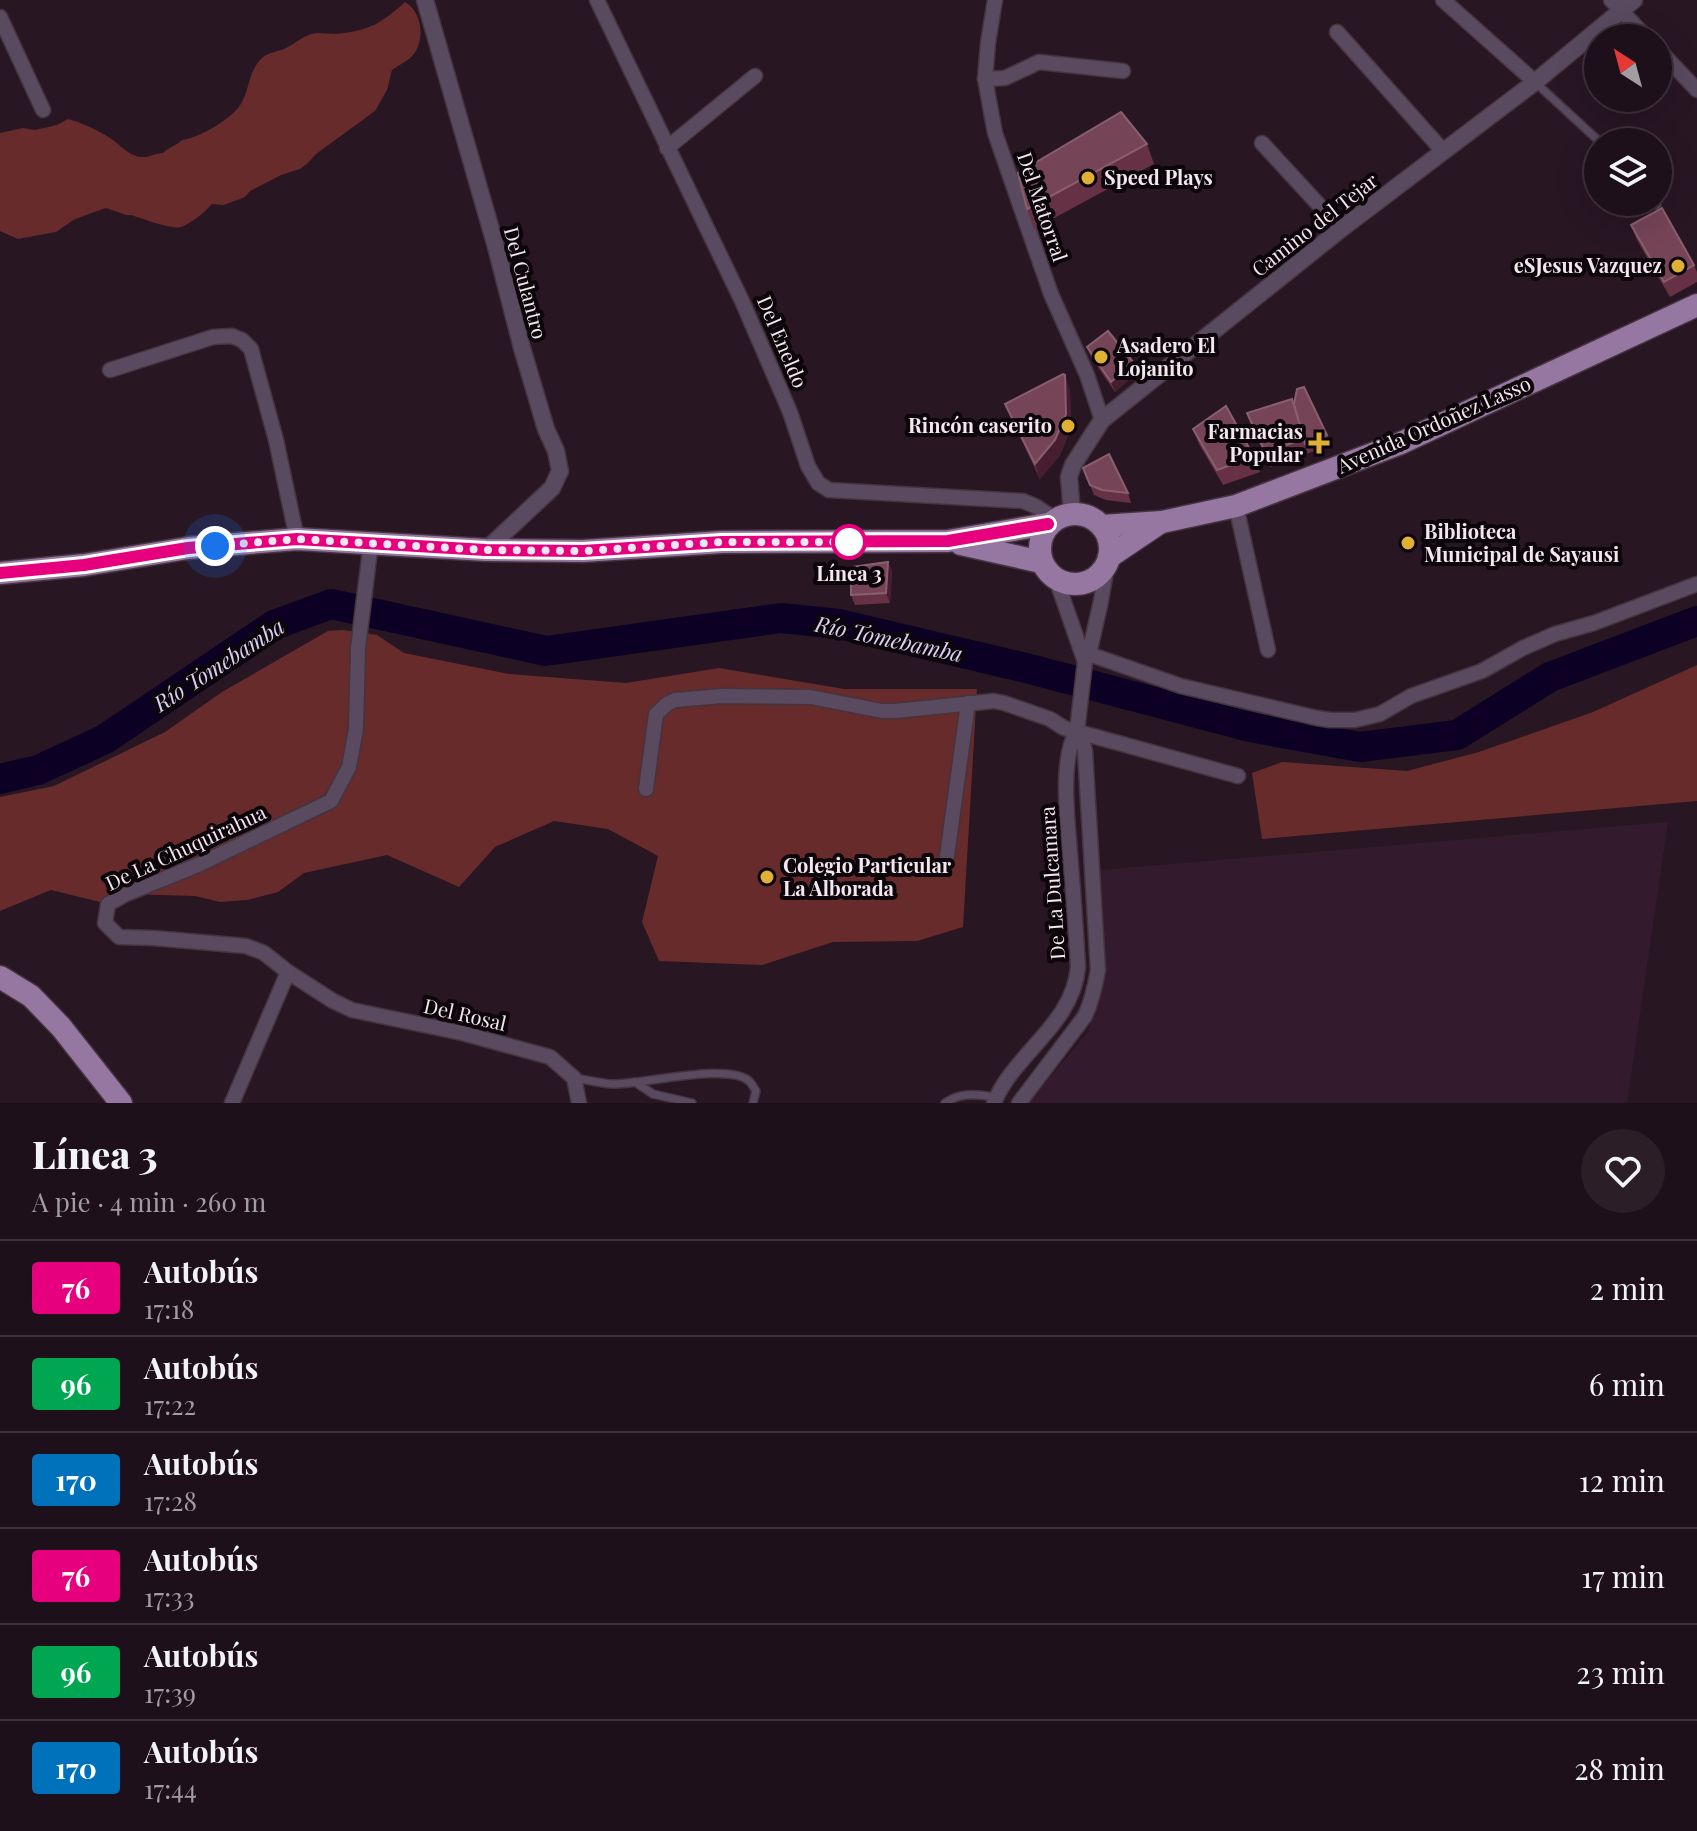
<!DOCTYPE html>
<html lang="es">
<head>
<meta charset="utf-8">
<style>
  body { margin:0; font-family:"Playfair Display",serif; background:#2b1e27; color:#f1f3f6; height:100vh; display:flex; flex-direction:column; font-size:30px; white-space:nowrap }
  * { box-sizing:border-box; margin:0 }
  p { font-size:26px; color:#a19da2 }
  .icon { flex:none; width:44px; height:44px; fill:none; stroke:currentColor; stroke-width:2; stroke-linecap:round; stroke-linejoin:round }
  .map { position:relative; height:1103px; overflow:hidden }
  .sheet { display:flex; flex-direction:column; background:#1e101a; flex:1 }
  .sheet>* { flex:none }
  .badge { padding:0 16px; border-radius:6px; font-size:28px; line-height:52px }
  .needle { width:52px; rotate:324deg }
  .tools { position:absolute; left:1584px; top:24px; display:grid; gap:16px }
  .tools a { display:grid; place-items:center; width:88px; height:88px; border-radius:50%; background:#1e101a; box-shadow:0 8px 32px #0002,0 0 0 2px #3c3039; font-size:40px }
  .you { position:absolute; width:40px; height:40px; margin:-20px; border:6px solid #fff; border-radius:50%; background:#1a73e8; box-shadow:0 0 0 12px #1a73e833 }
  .map>.badge { position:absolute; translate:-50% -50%; box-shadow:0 0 0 4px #fff }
  .round { display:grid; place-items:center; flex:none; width:84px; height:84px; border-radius:42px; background:#2b1e27 }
  .overview { display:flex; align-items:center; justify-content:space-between; height:136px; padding:0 32px }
  h1 { font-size:38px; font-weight:800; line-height:60px }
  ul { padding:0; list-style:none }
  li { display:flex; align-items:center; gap:24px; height:96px; padding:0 32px; border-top:2px solid #3c3039 }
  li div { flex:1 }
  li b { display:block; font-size:30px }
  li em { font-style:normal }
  li .badge { min-width:88px; font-weight:700; text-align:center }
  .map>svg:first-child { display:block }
</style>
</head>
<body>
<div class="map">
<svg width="1697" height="1103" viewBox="0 0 1697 1103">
  <rect width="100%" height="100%" fill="#281623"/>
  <path fill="#331b2d" d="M1668 822 1627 1103H1028L1089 1031 1105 963 1101 870Z"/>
  <g fill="#672b2c">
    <path d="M405 2C424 13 426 45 409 59 404 63 397 66 392 70L387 90 375 111 316 154 308 163 300 169 281 175 250 191 245 197 224 205 212 204C205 212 192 223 181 227 172 230 141 218 131 215H126L106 208 75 219 56 232 18 239 0 231V133L23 128 35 130 57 125 68 119C81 122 99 131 110 138 121 145 130 158 144 157 150 157 156 153 163 153 169 147 176 146 182 140 199 138 234 118 242 102 250 87 249 70 262 58 269 52 277 52 284 49 293 45 300 38 311 34 318 32 327 34 335 34 368 31 381 24 405 2Z"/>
    <path d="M343 630 377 635 404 653 509 674 626 683 719 668 844 689H977L963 927 917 941 833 942 762 965 659 961 642 922 658 856 608 829 554 821 495 847 459 887 387 855 304 873 278 892 247 900 220 902 195 896 126 894 108 904 51 890 0 911V797L54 786 165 732 222 692 328 631Z"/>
    <path d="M1697 665V801L1262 839 1252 773 1282 762 1407 771 1479 752 1593 712Z"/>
  </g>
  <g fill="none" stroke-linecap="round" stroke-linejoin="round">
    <path stroke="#0c0025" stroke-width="30" d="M0 779 38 770 105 739 274 625 331 604 546 651 781 618 839 624 1030 669 1250 727 1360 747 1457 735 1550 677 1697 621"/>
    <defs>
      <g id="service">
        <path d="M1537 84 1600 142"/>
        <path d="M1655 202 1657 205"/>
        <path d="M575 1078C587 1080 600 1083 612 1084 642 1085 728 1062 749 1081 751 1082 755 1090 756 1091L753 1103"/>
        <path d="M635 1082 653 1094 692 1103"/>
        <path d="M945 1103C962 1091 977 1095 996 1097"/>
      </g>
      <g id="minor">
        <path d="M597 0 742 301 790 412 808 466 818 483 829 490 1023 501 1035 506 1055 519"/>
        <path d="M995 0 988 43 985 79 995 133 1051 294 1087 375 1102 420"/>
        <path d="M1443 0 1535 82"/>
        <path d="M1611 0 1647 38"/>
        <path d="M0 17 43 110"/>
        <path d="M1337 32 1443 151"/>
        <path d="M1658 49 1697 90"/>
        <path d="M985 79 1005 78 1039 62 1123 71"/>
        <path d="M1262 143 1341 229"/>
        <path d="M667 148 755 76"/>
        <path d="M110 370 213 337 232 336 242 340 251 349 276 440 297 539"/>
        <path d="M1236 506 1268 650"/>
        <path d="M1056 579 1085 662"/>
        <path d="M1089 654 1181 686 1317 718 1330 720H1355L1380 714 1411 696 1482 671 1523 648 1555 634 1594 623 1697 584"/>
        <path d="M646 789 656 714 667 704 675 700 722 696 811 697 882 711H895L994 701 1004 703 1050 719 1064 728 1238 776"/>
        <path d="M947 856 968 703"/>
        <path d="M288 972 333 1001 352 1010 462 1033 550 1057 574 1078 579 1103"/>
        <path d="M232 1103 288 972 264 953 246 946 153 938 119 937 105 923 108 904 126 894 198 865 331 801 349 767 356 729 358 648 371 542"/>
        <path d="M994 1103C1014 1053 1073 1025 1078 967 1076 933 1074 900 1071 867 1069 831 1058 761 1077 731L1085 662 1089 654 1101 601 1107 565"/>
        <path d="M1019 1103 1085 1016C1092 1001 1095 987 1098 970L1085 751 1082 740 1077 731"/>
      </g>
      <g id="tertiary">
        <path d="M425 0 496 247 522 348 546 429 556 451 560 471 552 488 486 550"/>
        <path d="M1072 513 1069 477 1073 465 1102 420 1341 229 1535 82 1634 0"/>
      </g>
      <g id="primary">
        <circle cx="1075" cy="549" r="35"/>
        <path d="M1102 526 1162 522 1236 506 1401 443 1697 305"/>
        <path d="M961 544 1041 562"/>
        <path d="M1109 557 1161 522"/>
        <path d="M0 573 84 565 188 548 297 539 486 550 583 551 722 542 948 541 1048 524"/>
        <path d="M0 977 31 996 61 1027 121 1103"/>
      </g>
    </defs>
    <use href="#service" stroke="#453340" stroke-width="10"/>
    <use href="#minor" stroke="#453340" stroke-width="17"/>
    <use href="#tertiary" stroke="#453340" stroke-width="19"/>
    <use href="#primary" stroke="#453340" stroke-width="25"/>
    <use href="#service" stroke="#594a5f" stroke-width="7"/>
    <use href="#minor" stroke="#594a5f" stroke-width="14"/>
    <use href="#tertiary" stroke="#594a5f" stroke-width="16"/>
    <use href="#primary" stroke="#9677a2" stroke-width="22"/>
  </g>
  <g fill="#663144">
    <path d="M1147 144 1154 164 1034 229 1027 209Z"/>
    <path d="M1631 225 1694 265 1697 272V282L1670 297 1637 240Z"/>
    <path d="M1087 347 1133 362 1137 372 1115 392 1091 357Z"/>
    <path d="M1070 390 1071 428 1060 455 1040 479 1011 418 1005 404Z"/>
    <path d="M1294 404 1327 435 1331 445 1270 467 1247 413Z"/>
    <path d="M1193 429 1254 457 1260 472 1223 485 1199 444Z"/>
    <path d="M1083 468 1128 493 1131 503 1106 500 1094 495Z"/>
    <path d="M888 562 892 572 890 603 855 605 851 595Z"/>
  </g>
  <g fill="#471e2f">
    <path d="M1133 362 1137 372 1115 392 1111 382Z"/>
    <path d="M1065 375 1070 390 1071 428 1060 455 1040 479 1035 464Z"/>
    <path d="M888 562 892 572 890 603 886 593Z"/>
  </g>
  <g fill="#754456" stroke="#895e6e" stroke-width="2">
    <path d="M1121 112 1147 144 1027 209 1018 173Z"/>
    <path d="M1662 208 1694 265 1664 282 1631 225Z"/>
    <path d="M1108 331 1133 362 1111 382 1087 347Z"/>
    <path d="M1063 374 1065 375 1066 414 1055 440 1035 464 1005 404Z"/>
    <path d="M1304 387 1327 435 1305 444 1294 404 1297 389Z"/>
    <path d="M1292 399 1304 439 1265 452 1247 413Z"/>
    <path d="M1226 406 1254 457 1217 470 1193 429Z"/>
    <path d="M1109 454 1128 493 1102 490 1090 485 1083 468Z"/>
    <path d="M888 562 886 593 851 595V567Z"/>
  </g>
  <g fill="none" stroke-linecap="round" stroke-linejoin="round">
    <defs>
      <path id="line" d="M0 573 84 565 188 548 297 539 486 550 583 551 722 542 948 541 1048 524"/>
    </defs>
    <use href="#line" stroke="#fff" stroke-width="18"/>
    <use href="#line" stroke="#e6007e" stroke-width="12"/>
    <path stroke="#f4e6ef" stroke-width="8" stroke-dasharray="0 14.4" d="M215 546 297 539 486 550 583 551 722 542H849"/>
  </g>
  <g fill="#e0b034" stroke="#0c050a" stroke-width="3">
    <circle cx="1088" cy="178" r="8"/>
    <circle cx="1678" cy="266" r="8"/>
    <circle cx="1101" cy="357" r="8"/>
    <circle cx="1068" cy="426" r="8"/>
    <path d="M1315 431h8v8h8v8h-8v8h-8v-8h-8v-8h8z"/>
    <circle cx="1408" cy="543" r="8"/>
    <circle cx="767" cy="877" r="8"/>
  </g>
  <circle fill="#fff" stroke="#e6007e" stroke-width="4" cx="849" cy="542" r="16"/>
  <g text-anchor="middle" stroke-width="8" stroke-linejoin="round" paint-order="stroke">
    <g font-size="20" font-weight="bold" fill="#f4e6ef" stroke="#0c050a" text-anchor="start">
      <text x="1104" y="185">Speed Plays</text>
      <text x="1662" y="273" text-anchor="end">eSJesus Vazquez</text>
      <text x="1117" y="353">Asadero El<tspan x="1117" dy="23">Lojanito</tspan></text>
      <text x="1052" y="433" text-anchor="end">Rincón caserito</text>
      <text x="1303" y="439" text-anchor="end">Farmacias<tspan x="1303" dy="23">Popular</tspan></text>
      <text x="1424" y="539">Biblioteca<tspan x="1424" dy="23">Municipal de Sayausi</tspan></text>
      <text x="783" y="873">Colegio Particular<tspan x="783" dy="23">La Alborada</tspan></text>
    </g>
    <g font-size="20" fill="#f4e6ef" stroke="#0c050a">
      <text transform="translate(1042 207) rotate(71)" y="7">Del Matorral</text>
      <text transform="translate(1315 225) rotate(-38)" y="7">Camino del Tejar</text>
      <text transform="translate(525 283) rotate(75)" y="7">Del Culantro</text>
      <text transform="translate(782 342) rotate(67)" y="7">Del Eneldo</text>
      <text transform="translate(1434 425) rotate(-24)" y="7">Avenida Ordoñez Lasso</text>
      <text transform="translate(186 848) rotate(-25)" y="7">De La Chuquirahua</text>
      <text transform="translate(1053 883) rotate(-94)" y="7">De La Dulcamara</text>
      <text transform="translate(465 1015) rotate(13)" y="7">Del Rosal</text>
    </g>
    <g font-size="20" font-weight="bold" fill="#f4e6ef" stroke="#0c050a">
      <text x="849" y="581">Línea 3</text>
    </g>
    <g font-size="22" font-style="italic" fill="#d8d1f3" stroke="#0c050a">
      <text transform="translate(889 639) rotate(12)" y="8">Río Tomebamba</text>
      <text transform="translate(219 665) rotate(-33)" y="8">Río Tomebamba</text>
    </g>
  </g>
</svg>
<div class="tools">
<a><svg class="needle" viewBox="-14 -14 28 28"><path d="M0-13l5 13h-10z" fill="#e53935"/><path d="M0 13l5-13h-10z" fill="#a19da2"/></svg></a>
<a><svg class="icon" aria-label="layers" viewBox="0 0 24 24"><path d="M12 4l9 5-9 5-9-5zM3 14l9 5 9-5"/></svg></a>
</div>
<div class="you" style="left:215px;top:546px"></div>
</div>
<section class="sheet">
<div class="overview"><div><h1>Línea 3</h1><p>A pie · 4 min · 260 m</p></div><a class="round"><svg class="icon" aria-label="heart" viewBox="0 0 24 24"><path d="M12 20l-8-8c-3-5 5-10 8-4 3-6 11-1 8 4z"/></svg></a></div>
<ul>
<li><span class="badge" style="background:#e6007e;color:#fff">76</span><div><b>Autobús</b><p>17:18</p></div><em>2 min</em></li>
<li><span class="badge" style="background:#00a651;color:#fff">96</span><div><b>Autobús</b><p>17:22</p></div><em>6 min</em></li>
<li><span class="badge" style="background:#0072bc;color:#fff">170</span><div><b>Autobús</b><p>17:28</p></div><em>12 min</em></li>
<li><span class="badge" style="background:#e6007e;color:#fff">76</span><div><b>Autobús</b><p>17:33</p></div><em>17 min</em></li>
<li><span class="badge" style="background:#00a651;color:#fff">96</span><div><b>Autobús</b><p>17:39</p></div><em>23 min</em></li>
<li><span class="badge" style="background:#0072bc;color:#fff">170</span><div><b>Autobús</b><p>17:44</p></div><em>28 min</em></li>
</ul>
</section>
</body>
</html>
